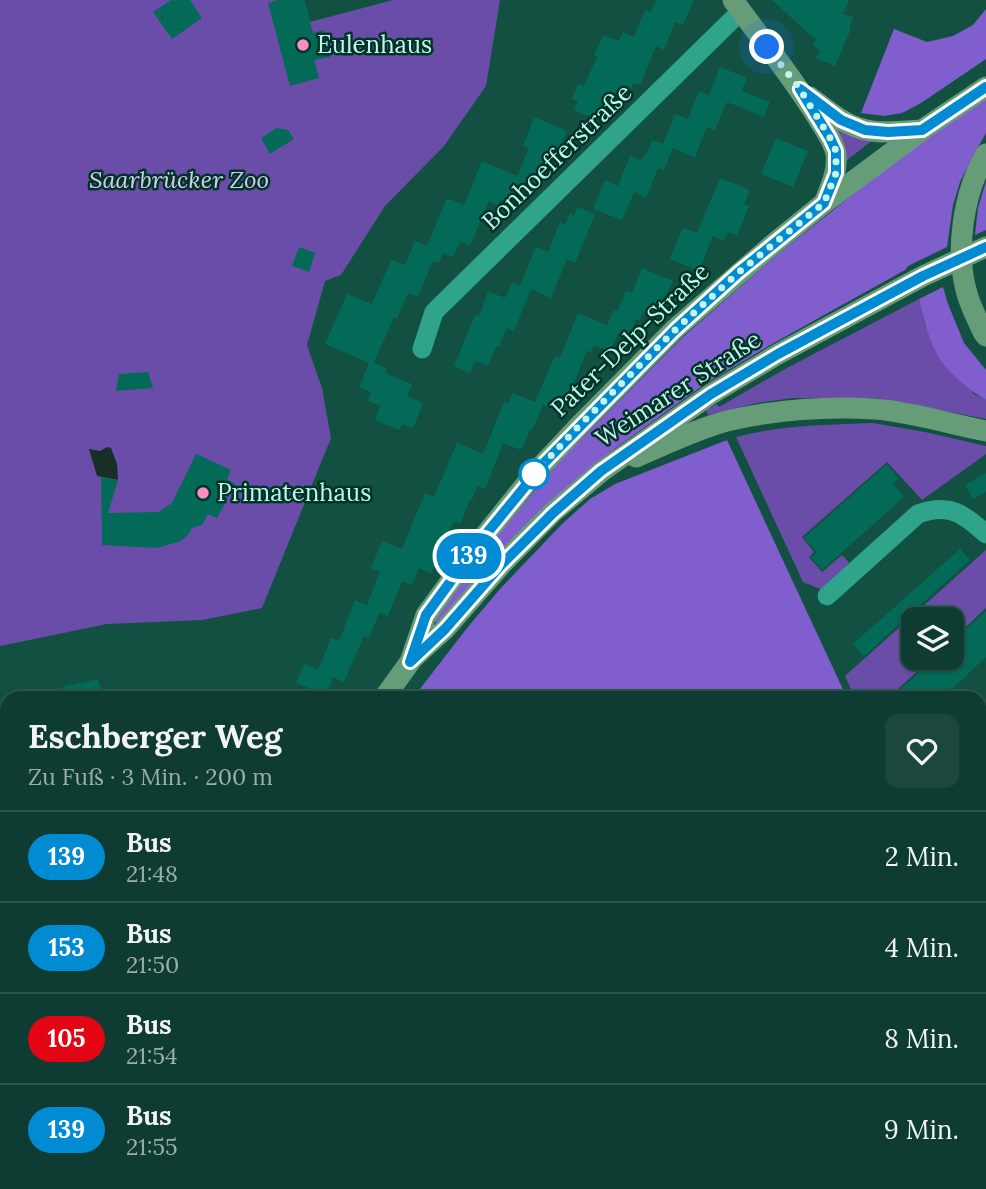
<!DOCTYPE html>
<html lang="de">
<head>
<meta charset="utf-8">
<style>
  body { margin:0; font-family:Lora,serif; background:#1c473e; color:#f1f3f6; height:100vh; display:flex; flex-direction:column; font-size:26px; white-space:nowrap }
  * { box-sizing:border-box; margin:0 }
  p { font-size:23px; color:#9badac }
  .icon { flex:none; width:38px; height:38px; fill:none; stroke:currentColor; stroke-width:2; stroke-linecap:round; stroke-linejoin:round }
  .map { position:relative; flex:1; overflow:hidden }
  .panel { position:absolute; left:0px; top:691px; width:987px; height:499px; display:flex; flex-direction:column; background:#0e3c32; border-radius:21px 21px 0 0; box-shadow:0 2px 5px #0004,0 0 0 2px #2e564d }
  .panel>* { flex:none }
  .badge { padding:0 14px; border-radius:23px; font-size:24px; line-height:46px }
  .tools { position:absolute; left:901px; top:607px; display:grid; gap:14px }
  .tools a { display:grid; place-items:center; width:63px; height:63px; border-radius:14px; background:#0e3c32; box-shadow:0 2px 5px #0004,0 0 0 2px #2e564d; font-size:35px }
  .you { position:absolute; width:35px; height:35px; margin:-18px; border:5px solid #fff; border-radius:50%; background:#1a73e8; box-shadow:0 0 0 10px #1a73e833 }
  .map>.badge { position:absolute; translate:-50% -50%; box-shadow:0 0 0 4px #fff }
  .round { display:grid; place-items:center; flex:none; width:74px; height:74px; border-radius:14px; background:#1c473e }
  .headline { display:flex; align-items:center; justify-content:space-between; height:119px; padding:0 28px }
  h1 { font-size:33px; font-weight:800; line-height:52px }
  ul { padding:0; list-style:none }
  li { display:flex; align-items:center; gap:21px; height:91px; padding:0 28px; border-top:2px solid #2e564d }
  li div { flex:1 }
  li b { display:block; font-size:26px }
  li em { font-style:normal }
  li .badge { min-width:77px; font-weight:700; text-align:center }
  .map>svg:first-child { display:block }
</style>
</head>
<body>
<div class="map">
<svg width="986" height="1189" viewBox="0 0 986 1189">
  <rect width="100%" height="100%" fill="#125042"/>
  <g fill="#6a4da9">
    <path d="M0 0H304L310 22 393 0H500L486 86 444 146 385 206 341 275 325 281 307 345 322 388 331 438 262 608 202 620 107 624 0 646Z"/>
    <path d="M836 126 874 139 846 161Z"/>
    <path d="M919 299 925 325 974 394 986 400V419L877 398H793L757 403 708 415 706 410 717 404 719 407 785 369Z"/>
    <path d="M873 423 925 432 986 446V454L922 500 887 462 802 537 814 552 809 557 822 572 842 555 852 566 825 591 803 582 736 437C781 425 826 425 873 423Z"/>
    <path d="M986 550V608L952 640V620H914V658H932L888 698H855L845 676Z"/>
    <path d="M986 771V842L980 847V776Z"/>
    <path d="M980 993 986 1005V1189H577L580 1183H980Z"/>
  </g>
  <g fill="#815ece">
    <path d="M986 9V59L921 103 902 113 884 116 861 113 894 29 927 42 953 36 973 25Z"/>
    <path d="M986 95V133L973 156 960 182 953 205 947 247 908 266 905 270 772 344 705 384 617 447 573 482 437 623 433 620 485 550 563 457 683 337 778 254 944 122Z"/>
    <path d="M986 181V230L975 235 978 208Z"/>
    <path d="M943 287 948 304 964 343 986 370V400C973 393 949 373 941 361 930 344 923 318 919 299Z"/>
    <path d="M727 440 847 698H490L485 693 466 692 452 698H413L467 628 500 589 563 523 590 499 615 484Z"/>
  </g>
  <path fill="#162f28" d="M107 447 111 448 117 464 118 480 97 476 89 449 100 451Z"/>
  <g fill="#046a58">
    <path d="M171 0H190L202 18 172 39 153 12Z"/>
    <path d="M278 0H304L313 33 323 30 330 57 314 60 319 78 290 86 268 3Z"/>
    <path d="M656 0H694L683 25 675 22 664 50 656 46 640 85 633 83 629 94 617 89 609 108 604 107 600 118 593 116 592 118 574 110 578 101 572 99 578 84 584 86 597 57 594 55 603 35 619 41 623 32 634 37 645 10 651 12Z"/>
    <path d="M772 0H849L843 14 853 17 849 28 851 29 835 66 816 58 820 50 813 46 816 38 811 36Z"/>
    <path d="M720 67 747 78 742 91 770 102 764 117 727 102 715 130 707 127 695 157 673 148 664 170 658 168 646 198 634 192 622 220 593 209 605 180 618 186 630 156 641 160 649 149 652 140 663 144 675 114 688 119 699 91 709 95Z"/>
    <path d="M534 117 567 131 555 159 545 155 534 183 527 180 520 196 515 194 510 205 500 200 498 205 489 201 470 246 460 242 453 257 443 253 439 263 433 261 418 296 408 293 397 319 394 317 374 363 387 368 385 373 412 384 407 396 423 403 413 428 402 424 399 430 375 420 380 406 368 401 371 392 359 387 369 363 325 344 347 294 372 304 391 260 405 265 415 241 427 246 447 198 464 205 482 161 517 176 529 148 523 146Z"/>
    <path d="M277 128 288 130 294 139 270 154 261 138Z"/>
    <path d="M776 138 808 151 793 187 761 174Z"/>
    <path d="M720 178 750 190 744 204 749 206 737 235 728 232 724 241 713 236 699 271 670 259 683 228 697 233Z"/>
    <path d="M577 207 595 214 575 263 567 259 551 298 531 289 514 331 507 328 499 347 496 346 488 366 475 361 470 373 454 366 475 315 479 316 488 291 505 298 512 282 528 288 520 285 536 247 548 252 560 222 565 225 570 214 574 216Z"/>
    <path d="M299 247 315 253 309 272 292 266Z"/>
    <path d="M642 268 673 281 655 317 643 312 640 320 636 319 629 338 618 333 610 352 594 345 591 352 587 351 568 398 563 395 556 411 543 405 532 430H530L521 450 503 443 485 489 477 486 472 500H470L460 524 454 521 431 573 419 568 412 585 402 581 388 616 379 613 369 638 364 636 344 682 333 677 326 695 296 683 304 664 318 670 331 638 339 641 355 600 367 605 380 572 371 568 382 541 402 549 425 493 434 497 457 443 483 454 504 402 508 404 512 393 535 402 555 356 560 358 578 313 607 325 614 310 618 311 626 291 632 293Z"/>
    <path d="M148 372 153 388 116 391 119 374Z"/>
    <path d="M196 454 231 470 227 479 235 484 217 518 208 514 202 525 192 528 188 535 179 542 156 548 102 545 101 477 118 480 108 513 158 512 172 503Z"/>
    <path d="M887 464 899 479 893 484 904 497 822 570 811 557 817 552 804 538Z"/>
    <path d="M986 473V492L973 499 965 485Z"/>
    <path d="M960 549 970 560 864 656 853 644Z"/>
    <path d="M986 611V657L965 677 941 698H891L935 658H952V642Z"/>
    <path d="M98 679 103 698H42L41 692Z"/>
  </g>
  <g fill="none" stroke-linecap="round" stroke-linejoin="round">
    <g stroke="#2fa48b" stroke-width="19">
      <path d="M422 349 434 312 741 11"/>
      <path d="M827 596 918 514C949 503 963 513 986 534"/>
      <path d="M0 1189 7 1171"/>
      <path d="M307 1189 310 1183"/>
      <path d="M401 1189 403 1183"/>
      <path d="M565 1189 568 1183"/>
    </g>
    <g stroke="#669c77" stroke-width="21">
      <path d="M733 0C762 40 793 78 819 120 825 130 834 142 836 154 838 171 831 185 825 201"/>
      <path d="M810 97C827 110 845 126 867 130 884 134 904 131 922 130"/>
      <path d="M986 154C963 193 954 253 968 297 972 309 978 321 983 332L986 336"/>
      <path d="M636 457C664 445 701 427 731 420 777 410 828 406 875 409 913 412 949 424 986 431"/>
      <path d="M411 660 445 629 501 565 553 512 602 471 711 394 778 354 923 276 986 247"/>
      <path d="M384 698 410 662 426 615 478 544 534 474 577 428 675 329 771 246 824 203 922 130 986 87"/>
      <path d="M171 1189 173 1183"/>
    </g>
  </g>
  <g fill="none" stroke-linecap="round" stroke-linejoin="round">
    <defs>
      <path id="line" d="M986 87 922 130 888 132 865 130 841 120 800 89 830 138 836 151V173L824 203 739 272 675 330 545 462 478 544 426 615 410 662 445 629 501 565 553 513 601 471 711 394 778 354 923 276 986 247"/>
    </defs>
    <use href="#line" stroke="#fff" stroke-width="16"/>
    <use href="#line" stroke="#008bd2" stroke-width="10"/>
    <path stroke="#c4f5e6" stroke-width="7" stroke-dasharray="0 12.6" d="M534 474 577 428 675 330 739 272 824 203 836 173V151L830 138 800 89 767 47"/>
  </g>
  <g fill="#fe8ebc" stroke="#003329" stroke-width="2.5">
    <circle cx="303" cy="45" r="7"/>
    <circle cx="203" cy="493" r="7"/>
  </g>
  <circle fill="#fff" stroke="#008bd2" stroke-width="3.5" cx="534" cy="474" r="14"/>
  <g text-anchor="middle" stroke-width="5" stroke-linejoin="round" paint-order="stroke">
    <g font-size="24" fill="#c4f5e6" stroke="#003329" text-anchor="start">
      <text x="317" y="53">Eulenhaus</text>
      <text x="217" y="501">Primatenhaus</text>
    </g>
    <g font-size="24" fill="#c4f5e6" stroke="#003329">
      <text transform="translate(557 157) rotate(-44)" y="8">Bonhoefferstraße</text>
      <text transform="translate(630 340) rotate(-44)" y="8">Pater-Delp-Straße</text>
      <text transform="translate(678 389) rotate(-33)" y="8">Weimarer Straße</text>
    </g>
    <g font-size="24" font-style="italic" fill="#d3cde9" stroke="#003329">
      <text x="179" y="188">Saarbrücker Zoo</text>
    </g>
  </g>
</svg>
<div class="tools">
<a><svg class="icon" aria-label="layers" viewBox="0 0 24 24"><path d="M12 4l9 5-9 5-9-5zM3 14l9 5 9-5"/></svg></a>
</div>
<div class="you" style="left:767px;top:47px"></div>
<b class="badge" style="left:469px;top:556px;background:#008bd2;color:#fff">139</b>
<section class="panel">
<div class="headline"><div><h1>Eschberger Weg</h1><p>Zu Fuß · 3 Min. · 200 m</p></div><a class="round"><svg class="icon" aria-label="heart" viewBox="0 0 24 24"><path d="M12 20l-8-8c-3-5 5-10 8-4 3-6 11-1 8 4z"/></svg></a></div>
<ul>
<li><span class="badge" style="background:#008bd2;color:#fff">139</span><div><b>Bus</b><p>21:48</p></div><em>2 Min.</em></li>
<li><span class="badge" style="background:#008bd2;color:#fff">153</span><div><b>Bus</b><p>21:50</p></div><em>4 Min.</em></li>
<li><span class="badge" style="background:#e30513;color:#fff">105</span><div><b>Bus</b><p>21:54</p></div><em>8 Min.</em></li>
<li><span class="badge" style="background:#008bd2;color:#fff">139</span><div><b>Bus</b><p>21:55</p></div><em>9 Min.</em></li>
</ul>
</section>
</div>
</body>
</html>
